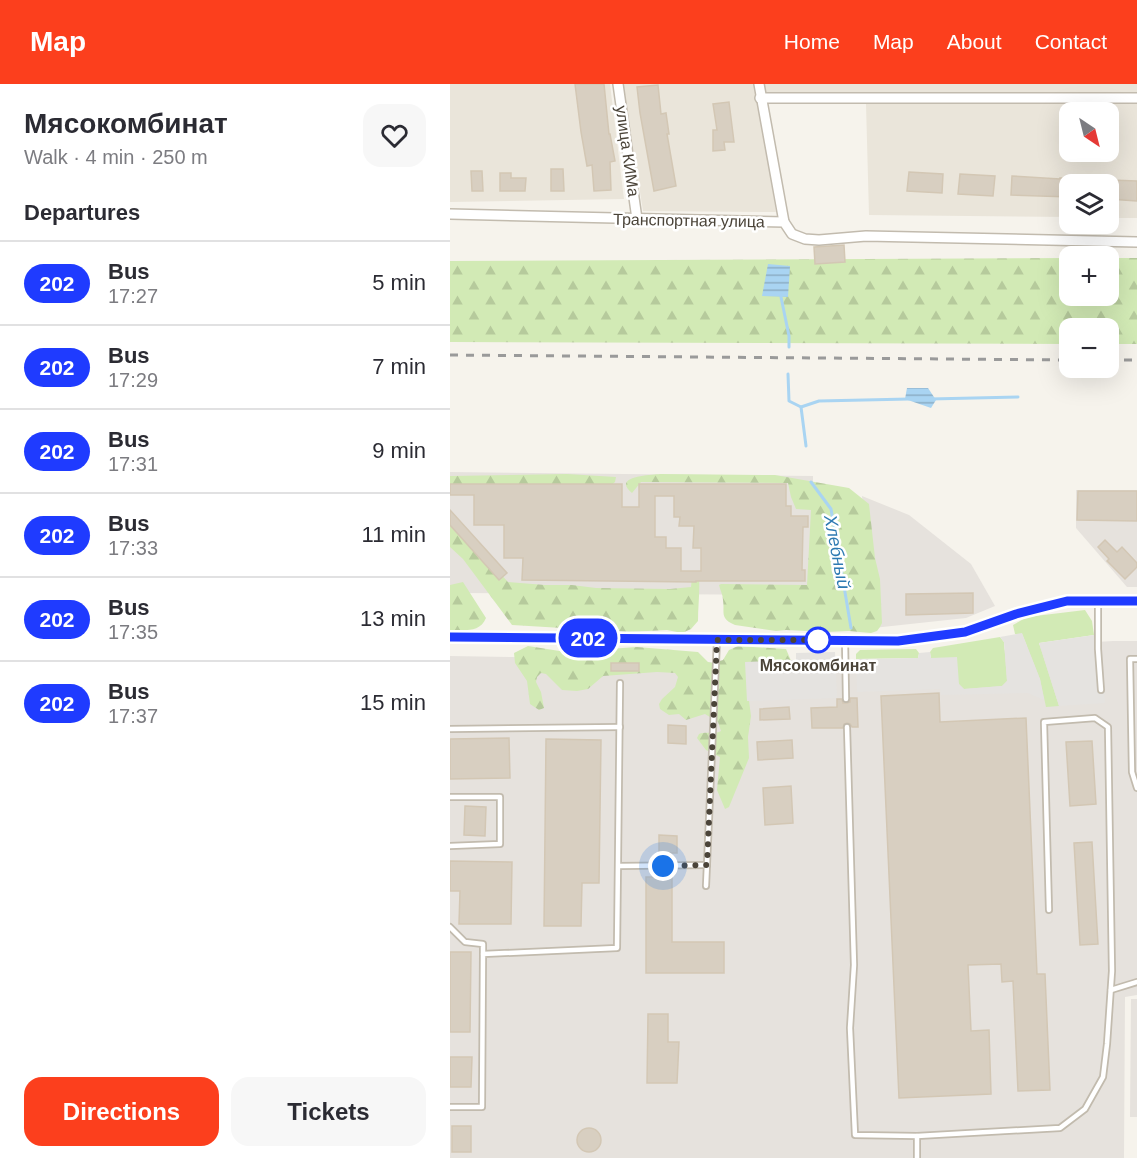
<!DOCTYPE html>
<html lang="en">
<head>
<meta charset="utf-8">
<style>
  body { margin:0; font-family:Helvetica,sans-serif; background:#f7f7f7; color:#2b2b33; height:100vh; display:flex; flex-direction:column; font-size:22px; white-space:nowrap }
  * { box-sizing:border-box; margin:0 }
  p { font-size:20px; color:#7c7c81 }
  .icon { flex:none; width:33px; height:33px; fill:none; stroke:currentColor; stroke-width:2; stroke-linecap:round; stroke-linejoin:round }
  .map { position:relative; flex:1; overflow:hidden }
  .side { display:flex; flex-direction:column; background:#fff; width:450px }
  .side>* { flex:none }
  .badge { padding:0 12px; border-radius:20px; font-size:21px; line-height:39px }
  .needle { width:39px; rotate:145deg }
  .controls { position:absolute; left:609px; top:18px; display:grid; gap:12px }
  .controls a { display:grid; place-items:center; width:60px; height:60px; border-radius:12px; background:#fff; box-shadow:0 6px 24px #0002; font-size:30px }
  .you { position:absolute; width:30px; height:30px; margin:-15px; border:4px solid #fff; border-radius:50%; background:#1a73e8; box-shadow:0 0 0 9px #1a73e833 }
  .map>.badge { position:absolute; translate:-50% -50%; box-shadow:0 0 0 3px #fff }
  h2 { padding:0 24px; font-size:22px; line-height:54px }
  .round { display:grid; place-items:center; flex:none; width:63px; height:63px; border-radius:18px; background:#f7f7f7 }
  .head { display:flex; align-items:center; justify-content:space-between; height:102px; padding:0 24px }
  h1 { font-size:28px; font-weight:700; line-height:45px }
  .cta { display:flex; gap:12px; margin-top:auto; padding:12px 24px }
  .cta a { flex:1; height:69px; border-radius:18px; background:#fc3f1d; color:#fff; font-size:24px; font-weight:700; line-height:69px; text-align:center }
  .cta a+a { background:#f7f7f7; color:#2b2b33 }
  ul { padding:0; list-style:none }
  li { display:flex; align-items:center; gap:18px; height:84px; padding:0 24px; border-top:2px solid #e1e1e2 }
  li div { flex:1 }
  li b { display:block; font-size:22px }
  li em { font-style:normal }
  li .badge { min-width:66px; font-weight:700; text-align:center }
  header { display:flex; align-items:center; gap:36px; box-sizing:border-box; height:84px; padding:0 30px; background:#fc3f1d; color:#fff }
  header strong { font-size:28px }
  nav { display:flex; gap:33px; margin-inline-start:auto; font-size:21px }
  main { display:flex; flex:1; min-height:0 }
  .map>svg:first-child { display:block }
</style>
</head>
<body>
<header>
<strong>Map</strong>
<nav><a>Home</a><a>Map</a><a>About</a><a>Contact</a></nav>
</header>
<main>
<section class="side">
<div class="head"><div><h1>Мясокомбинат</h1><p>Walk · 4 min · 250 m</p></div><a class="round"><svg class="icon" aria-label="heart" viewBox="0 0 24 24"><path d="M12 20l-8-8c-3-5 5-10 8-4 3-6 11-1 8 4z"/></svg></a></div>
<h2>Departures</h2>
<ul>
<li><span class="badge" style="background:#1f3bff;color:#fff">202</span><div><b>Bus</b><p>17:27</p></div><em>5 min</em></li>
<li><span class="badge" style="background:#1f3bff;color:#fff">202</span><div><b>Bus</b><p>17:29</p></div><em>7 min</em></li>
<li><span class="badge" style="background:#1f3bff;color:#fff">202</span><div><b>Bus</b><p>17:31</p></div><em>9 min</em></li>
<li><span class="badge" style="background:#1f3bff;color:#fff">202</span><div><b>Bus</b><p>17:33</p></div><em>11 min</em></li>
<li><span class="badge" style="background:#1f3bff;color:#fff">202</span><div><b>Bus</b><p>17:35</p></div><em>13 min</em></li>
<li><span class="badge" style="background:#1f3bff;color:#fff">202</span><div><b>Bus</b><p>17:37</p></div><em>15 min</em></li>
</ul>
<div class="cta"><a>Directions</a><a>Tickets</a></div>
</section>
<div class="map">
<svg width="687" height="1074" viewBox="0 0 687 1074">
  <defs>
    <pattern id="forest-firs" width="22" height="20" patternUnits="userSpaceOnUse" patternTransform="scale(1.5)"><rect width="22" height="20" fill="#d2eab5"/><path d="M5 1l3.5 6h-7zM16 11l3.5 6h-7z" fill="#b6ca9c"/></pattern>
    <pattern id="water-rules" width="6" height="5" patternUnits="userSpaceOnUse" patternTransform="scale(1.5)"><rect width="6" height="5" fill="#a9d4f2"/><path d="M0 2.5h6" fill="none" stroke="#8caec5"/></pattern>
  </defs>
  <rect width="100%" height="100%" fill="#f6f3ec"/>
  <g fill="#eae5da" fill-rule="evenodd">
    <path d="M0 0H160L174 115 0 118Z"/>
    <path d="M173 0H306L326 128 193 127Z"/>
    <path d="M313 0H687V10L314 8Z"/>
    <path d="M416 20H687V134H659L658 100H620L619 133 419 131ZM620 28H658V68H620Z"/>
  </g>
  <g fill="#e6e2dd">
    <path d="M0 388 363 392V511L0 509Z"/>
    <path d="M626 406H687V503H677L626 444Z"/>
    <path d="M412 412 459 431 521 480 545 522 516 534 423 544Z"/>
    <path d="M663 557H687V911L675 913 674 1074H0V572L62 573 286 579 502 576 579 562Z"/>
    <path d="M681 915H687V1033H680Z"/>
  </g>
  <g fill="#d2eab5">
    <path d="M635 526 642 537 644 551 589 559 609 622 596 623 590 595 572 550H565L563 541 577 533Z"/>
    <path d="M550 553 554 558 557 597 552 602 514 605 481 574 480 568 483 564Z"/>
    <path d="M466 565 469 569 468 574 406 575V570L410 566Z"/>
  </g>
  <g fill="url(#forest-firs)">
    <path d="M619 174 620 212H658L659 174H687V260H659L658 244H620L619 260 0 258V177Z"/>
    <path d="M117 390 166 393 165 398 159 403 0 404V392Z"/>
    <path d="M210 390 325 391 399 404 419 420 425 474 430 495 432 539 430 543 427 547 421 549 399 547 377 548 336 546 326 547 285 541C269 534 275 529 273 516 273 511 270 506 269 501L271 500 357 501 361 426 346 425 341 413 338 399 191 398 182 409C161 392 201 391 210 390Z"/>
    <path d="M0 436 58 498 95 501H122L146 504 220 505 241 503 242 493H249C250 508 248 522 248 537L241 545 232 549 217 546 179 548 62 541 13 475 0 463Z"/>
    <path d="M13 498 36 534C30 549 14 546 0 546V501Z"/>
    <path d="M78 562 116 568 187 563 248 568 258 578 263 579 273 576 279 566 288 562 336 565 342 579 298 609 301 632 298 653 299 674 279 723 275 725 267 706 270 673 256 666 247 654 249 650C257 647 264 651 271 647L268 638 255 630 236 636 229 630 219 631 210 625 209 620 212 615 225 603 228 593 225 589 207 588 153 592 138 605 127 607 112 606 96 590 91 589 87 593 86 598 91 608 94 624 89 626 80 620 77 597 65 579 64 569Z"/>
  </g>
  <g fill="#e5e3e0">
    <path d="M572 549 590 595 594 616 578 609 491 611 490 605 407 608 406 575 468 574 469 569 480 568 481 574 507 573 509 600 514 605 552 602 557 597 554 558 550 553Z"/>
    <path d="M651 550 655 619 609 622 589 559Z"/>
    <path d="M385 568 387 614 297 617 295 578 346 576V569Z"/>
  </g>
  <g fill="url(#water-rules)">
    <path d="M318 180 340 182 338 213 312 212Z"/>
    <path d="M457 304H478L486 316 481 324 455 315Z"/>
  </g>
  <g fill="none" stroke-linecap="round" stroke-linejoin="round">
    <g stroke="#a9d4f2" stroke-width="3">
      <path d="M331 213 339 252V263"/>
      <path d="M338 290 339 317 351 323 356 362"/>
      <path d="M480 315 568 313"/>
      <path d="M351 323 369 317 459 315"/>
      <path d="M361 398 381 425 401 544"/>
    </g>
  </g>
  <g fill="#d8cfc1" stroke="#d3c7b4" stroke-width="1.5" fill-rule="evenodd">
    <path d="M125 0H154L159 50H160L165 77 160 78 161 106 144 107 142 81 137 82 131 48Z"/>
    <path d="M208 1 211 30 216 29 219 50H217L226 102 204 107 190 29 187 3Z"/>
    <path d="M279 18 284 58H274L275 66 263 67V46H267L263 20Z"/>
    <path d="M101 85H113L114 107H101Z"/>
    <path d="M21 87H32L33 107H22Z"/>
    <path d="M459 88 493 90 492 109 457 107Z"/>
    <path d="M50 89H61V94H76L75 107H50Z"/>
    <path d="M510 90 545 92 543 112 508 110Z"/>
    <path d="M562 92 610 95V94H620V113L561 111Z"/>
    <path d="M660 96 687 97V117L659 115Z"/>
    <path d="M394 161 395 178 365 180 364 163Z"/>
    <path d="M0 400H172V423H189V400H336V422H341V432H358V443H353L352 486H355V497H246V498L72 496 73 474H54V441H24V411H0ZM205 412H224V433H230L229 442H244L243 464H251V487H231V464H216V453H205Z"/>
    <path d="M628 407H687V437L627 436Z"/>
    <path d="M0 426 57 489 49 496 0 441Z"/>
    <path d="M655 456 667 468 672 463 687 479V483L675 495 657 477 659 475 648 463Z"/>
    <path d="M523 509V529L456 531V510Z"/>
    <rect x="161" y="579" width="28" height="8"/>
    <path d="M489 609 490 638 576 634 587 890H595L600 1006 568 1007 563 897 552 898 551 880 518 881 521 947 539 946 541 1010 449 1014 431 612Z"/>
    <path d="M400 614H407L408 643H402L400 640 397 639 394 640 393 644H362L361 624 387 623V615H392L393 619H397L400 618Z"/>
    <path d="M339 623 340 635 310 636V625Z"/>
    <path d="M218 641 236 642V660L218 659Z"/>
    <path d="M59 654 60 694 0 695V655Z"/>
    <path d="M96 655 151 656 149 799H132L131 842H94Z"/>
    <path d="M342 656 343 674 308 676 307 658Z"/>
    <path d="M642 657 646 720 620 722 616 658Z"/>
    <path d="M341 702 343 739 315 741 313 704Z"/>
    <path d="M15 722 36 723 35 752 14 751Z"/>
    <path d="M209 751 227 752V769H209Z"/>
    <path d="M642 758 648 860 630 861 624 759Z"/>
    <path d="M0 777 62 778 61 840H9L10 807H0Z"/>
    <path d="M196 793H222V858H274V889H196Z"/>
    <path d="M0 868H21L20 948H0Z"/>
    <path d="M198 930H218V958H229L227 999H197Z"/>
    <path d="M0 973H22L21 1003H0Z"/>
    <rect x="2" y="1042" width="19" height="26"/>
    <circle cx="139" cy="1056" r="12"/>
  </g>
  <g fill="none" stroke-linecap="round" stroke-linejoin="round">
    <defs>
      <g id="service">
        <path d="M648 517V565L651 606"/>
        <path d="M395 556 396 615"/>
        <path d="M687 575H680L682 688 687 704"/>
        <path d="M397 643 404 881 400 944 405 1051 467 1052V1074"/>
        <path d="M0 645 170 643"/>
        <path d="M0 713H50V760L0 762"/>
        <path d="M169 782 257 781"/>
        <path d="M256 802 267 556"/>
        <path d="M0 843 15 858 33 860V870"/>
        <path d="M661 906 687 898"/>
        <path d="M0 1023H32L33 870 167 864 170 599"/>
        <path d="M467 1052 610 1044 635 1025 653 993 657 960 662 887 658 643 645 634 594 638 599 826"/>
      </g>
      <g id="minor">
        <path d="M168 0 187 135"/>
        <path d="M309 0 334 138"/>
        <path d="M310 14H687"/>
        <path d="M0 130 334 138 342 150 355 155 369 156 416 152 687 158"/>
        <path d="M0 553 448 557 515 548 566 530 617 517H687"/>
      </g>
    </defs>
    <use href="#service" stroke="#c2bbae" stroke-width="8"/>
    <use href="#minor" stroke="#c2bbae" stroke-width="12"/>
    <use href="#service" stroke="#fff" stroke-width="4.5"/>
    <use href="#minor" stroke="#fff" stroke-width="9"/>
    <g stroke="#9a9a9a" stroke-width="3" stroke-dasharray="8 8" stroke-linecap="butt">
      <path d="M0 271 620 276"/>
      <path d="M658 276H687"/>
    </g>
  </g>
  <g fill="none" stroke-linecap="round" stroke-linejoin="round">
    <defs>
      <path id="line" d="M0 553 448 557 515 548 566 530 617 517H687"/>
    </defs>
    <use href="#line" stroke="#fff" stroke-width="14"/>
    <use href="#line" stroke="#1f3bff" stroke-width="9"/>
    <path stroke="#4b4439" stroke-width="6" stroke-dasharray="0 10.8" d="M213 782 257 781 267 556H368"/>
  </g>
  <circle fill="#fff" stroke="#1f3bff" stroke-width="3" cx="368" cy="556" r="12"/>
  <g text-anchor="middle" stroke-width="5" stroke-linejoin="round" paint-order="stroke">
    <g font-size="16" fill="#4b4439" stroke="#fff">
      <text transform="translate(178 67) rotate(82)" y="6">улица КИМа</text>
      <text transform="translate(239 136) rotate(1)" y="6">Транспортная улица</text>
    </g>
    <g font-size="16" font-weight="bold" fill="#4b4439" stroke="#fff">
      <text x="368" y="587">Мясокомбинат</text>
    </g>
    <g font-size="18" font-style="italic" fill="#2e7ab2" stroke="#fff">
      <text transform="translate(387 468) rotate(79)" y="6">Хлебный</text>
    </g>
  </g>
</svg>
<div class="controls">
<a><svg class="needle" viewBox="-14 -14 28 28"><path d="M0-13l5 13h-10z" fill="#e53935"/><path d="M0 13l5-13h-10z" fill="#7c7c81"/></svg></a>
<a><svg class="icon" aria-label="layers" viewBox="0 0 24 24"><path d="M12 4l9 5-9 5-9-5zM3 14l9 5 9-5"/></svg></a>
<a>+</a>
<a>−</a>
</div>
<div class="you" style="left:213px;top:782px"></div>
<b class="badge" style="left:138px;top:554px;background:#1f3bff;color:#fff">202</b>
</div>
</main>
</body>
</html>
